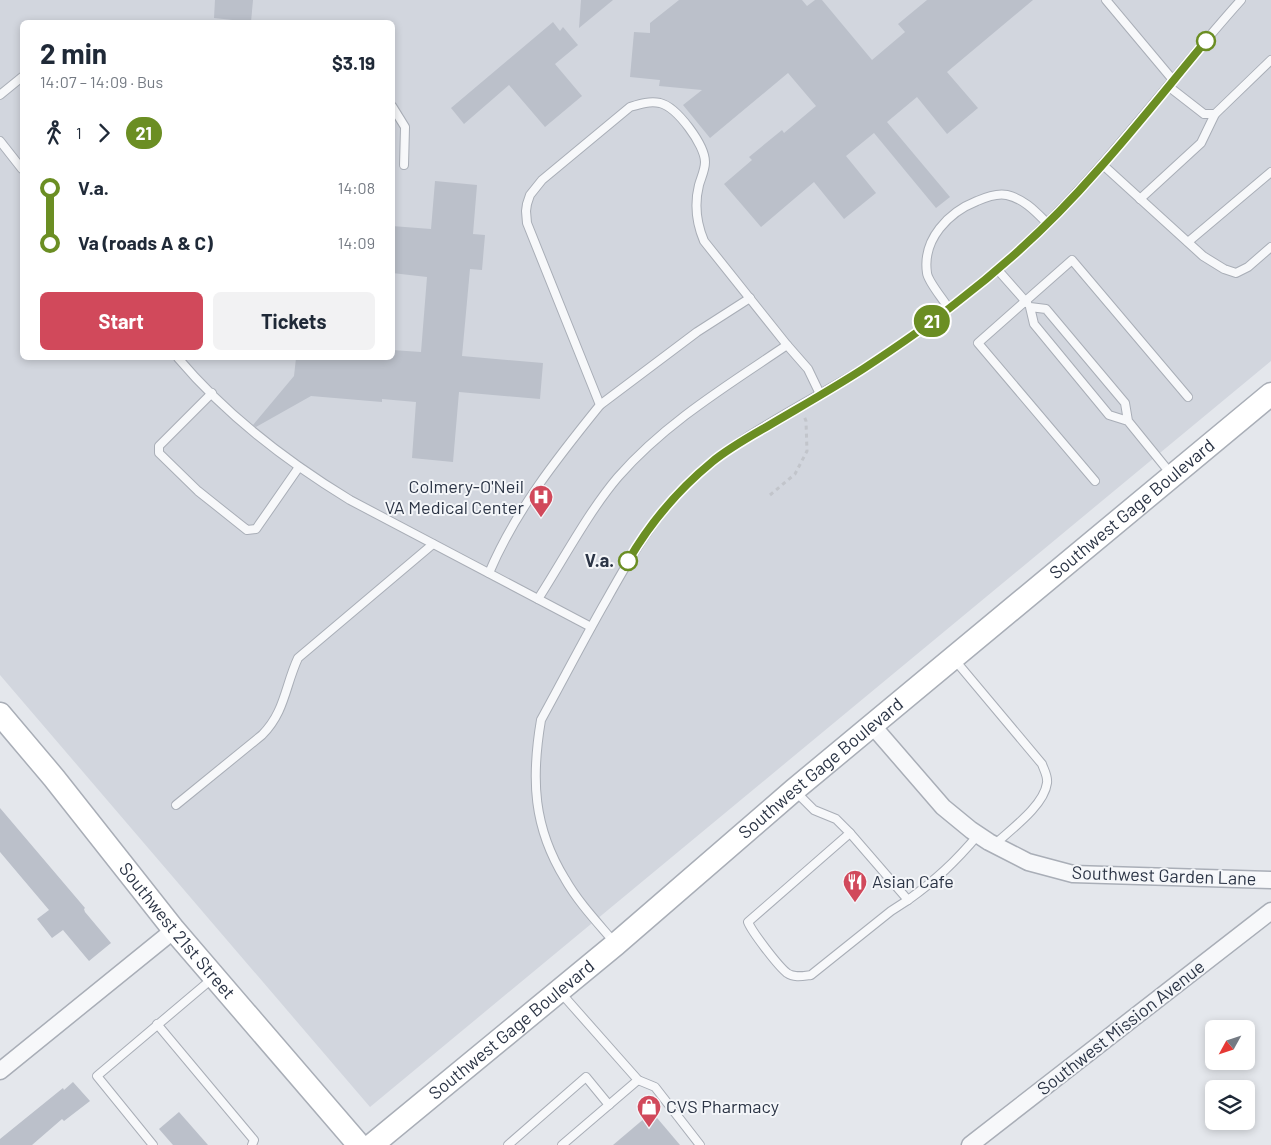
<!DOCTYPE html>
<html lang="en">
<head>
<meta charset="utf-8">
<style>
  body { margin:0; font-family:Barlow,sans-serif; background:#f2f2f3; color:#1f2937; height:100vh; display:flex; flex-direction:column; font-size:19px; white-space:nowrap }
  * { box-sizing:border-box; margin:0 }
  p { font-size:16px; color:#747a83 }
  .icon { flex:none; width:28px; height:28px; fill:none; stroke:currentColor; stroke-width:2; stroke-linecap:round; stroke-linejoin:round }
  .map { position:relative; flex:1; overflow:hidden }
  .panel { position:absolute; left:20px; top:20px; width:375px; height:340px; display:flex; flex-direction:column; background:#fff; border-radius:8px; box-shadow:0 2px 8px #0003 }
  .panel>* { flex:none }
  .badge { padding:0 10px; border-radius:16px; font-size:18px; line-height:32px }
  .needle { width:32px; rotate:230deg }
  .controls { position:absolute; left:1205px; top:1020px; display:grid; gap:10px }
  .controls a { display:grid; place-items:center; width:50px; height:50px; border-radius:8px; background:#fff; box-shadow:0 2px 8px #0003; font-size:25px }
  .map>.badge { position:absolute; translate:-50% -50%; box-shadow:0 0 0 2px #fff }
  .legs { display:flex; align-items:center; gap:8px; height:55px; padding:0 20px; font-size:16px }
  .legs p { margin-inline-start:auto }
  .summary { display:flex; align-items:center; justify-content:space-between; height:85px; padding:0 20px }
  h1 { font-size:28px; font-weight:700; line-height:38px }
  .action { display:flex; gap:10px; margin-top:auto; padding:10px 20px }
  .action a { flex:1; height:58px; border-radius:8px; background:#d1495b; color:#fff; font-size:20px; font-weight:700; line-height:58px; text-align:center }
  .action a+a { background:#f2f2f3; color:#1f2937 }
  ul { padding:0 20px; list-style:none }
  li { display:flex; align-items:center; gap:18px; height:55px; font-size:19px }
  li i { display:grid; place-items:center; width:8px; height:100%; margin:0 6px; background:currentColor }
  li i::after { content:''; width:12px; height:12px; margin:-6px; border:4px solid; border-radius:50%; background:#fff }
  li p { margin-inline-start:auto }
  li:first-child i { background:linear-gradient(#0000 50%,currentColor 0) }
  li:last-child i { background:linear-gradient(currentColor 50%,#0000 0) }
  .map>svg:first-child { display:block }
</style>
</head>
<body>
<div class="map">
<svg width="1271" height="1145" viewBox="0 0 1271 1145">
  <rect width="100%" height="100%" fill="#e4e7ec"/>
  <path fill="#d2d6de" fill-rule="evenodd" d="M0 0H1271V361L370 1107 0 675ZM22 22H392V358H22Z"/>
  <g fill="#bbc0ca">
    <path d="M215 0H253L251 22 214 18Z"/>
    <path d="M581 0H613L579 28Z"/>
    <path d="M679 0H802L807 6 815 0H822L872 60 905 32 898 24 927 0H1033L947 72 978 108 947 134 917 97 887 122 950 197 936 208 874 133 846 156 876 193 844 219 814 182 761 227 724 184 752 160 749 157 782 130 784 133 816 106 788 73 710 138 683 105 702 90 659 86 660 80 630 77 634 32 650 33V23Z"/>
    <path d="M553 22 560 31 563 27 578 45 555 64 582 96 545 127 509 85 464 124 451 108Z"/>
    <path d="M435 181 477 185 473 234 485 235 482 270 470 269 462 356 543 363 540 399 459 392 453 462 412 458 416 402 382 399V402L311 396 256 427 253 425 294 376 296 358H392V350L421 352 427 277 392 273V226L431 229Z"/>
    <path d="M0 808 85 908 84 909 85 912 111 943 89 961 63 930 52 938 37 919 49 910 0 852Z"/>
    <path d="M73 1082 90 1101 64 1121 62 1119 32 1145H0V1139L63 1088 64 1090Z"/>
    <path d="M179 1112 208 1145H173L159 1129Z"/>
    <path d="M652 1112 680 1145H613Z"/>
  </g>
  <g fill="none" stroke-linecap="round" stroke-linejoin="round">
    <defs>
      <g id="lane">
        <path d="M1106 0 1173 80"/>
        <path d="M1168 86 1204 114H1215L1271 60"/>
        <path d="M0 95 22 77"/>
        <path d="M392 106 405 127 404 165"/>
        <path d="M0 141 22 169"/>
        <path d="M1103 165 1203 256 1224 269 1236 273 1248 267 1271 247"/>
        <path d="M1140 199 1201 143 1215 114"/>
        <path d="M1188 242 1271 172"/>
        <path d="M997 269 1027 303"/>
        <path d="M949 309C944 300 928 282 927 273 922 239 949 212 977 201 986 197 998 193 1007 195 1024 199 1035 211 1047 223"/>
        <path d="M178 358C227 416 286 461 350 500L591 627"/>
        <path d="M212 393 159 446V453L198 491 247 530 256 529 299 467"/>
        <path d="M600 405 697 332 750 298"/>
        <path d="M1128 421 1109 415 1034 324 1030 307 1046 309 1125 403 1128 421 1171 474"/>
        <path d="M1095 481 978 343 1072 260 1188 397"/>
        <path d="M489 573C515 511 558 457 600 405L527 223 526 211 527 204 530 195 542 180 630 107C640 104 649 101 660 103 677 107 705 145 705 162 705 170 701 178 699 185 694 205 696 222 704 241L787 345 808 369 820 394"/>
        <path d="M538 599C563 560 589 511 618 477 665 423 728 385 787 345"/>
        <path d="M954 659 1042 764C1044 770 1048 776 1047 783 1044 806 1010 830 994 845"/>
        <path d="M795 791 814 810 836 819 850 833 748 922C752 932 778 966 787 973 794 978 803 976 811 975L891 911 908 900"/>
        <path d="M176 805 262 735C285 712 285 686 298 658L433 544"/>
        <path d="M850 833 908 900C937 879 955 862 978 835"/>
        <path d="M614 942C597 922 578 902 565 879 533 827 531 779 541 720 563 680 584 639 607 599 631 556 654 516 689 482 736 437 805 404 861 370 910 339 957 304 1001 266 1092 188 1161 89 1241 0"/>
        <path d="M561 993 638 1080 655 1087 700 1145"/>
        <path d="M157 1024 254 1140 252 1145"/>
        <path d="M153 1145 97 1076 213 978"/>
        <path d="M508 1145 586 1077 609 1105"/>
        <path d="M562 1145 638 1080"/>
      </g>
      <g id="street">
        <path d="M872 725 943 807 971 830 989 842 1028 862 1073 874 1271 880"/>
        <path d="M0 1071 174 930"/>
        <path d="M970 1145 1271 911"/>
      </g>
      <g id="secondary">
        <path id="s1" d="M0 714 54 778 174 930 359 1145"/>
        <path id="s2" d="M372 1145 616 944 794 790 1271 394"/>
      </g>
    </defs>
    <use href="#lane" stroke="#a9aeb7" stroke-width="10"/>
    <use href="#street" stroke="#a9aeb7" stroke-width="19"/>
    <use href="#secondary" stroke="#a9aeb7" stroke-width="25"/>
    <path stroke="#c2c5cb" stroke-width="3" stroke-dasharray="4 4" stroke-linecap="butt" d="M770 495 795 474 807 451 806 421 804 416"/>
    <use href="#lane" stroke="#f7f8fa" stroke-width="8"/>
    <use href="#street" stroke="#f7f8fa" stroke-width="16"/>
    <use href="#secondary" stroke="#fff" stroke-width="22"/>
  </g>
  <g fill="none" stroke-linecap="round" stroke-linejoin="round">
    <defs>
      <path id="line-1" d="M628 561C650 523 678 490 712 462 729 448 749 437 768 426 800 407 832 389 863 369 895 348 926 327 956 303 1007 264 1055 219 1097 171 1135 129 1170 84 1206 41"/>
    </defs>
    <use href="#line-1" stroke="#fff" stroke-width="11"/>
    <use href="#line-1" stroke="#6b8e23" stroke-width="8"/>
  </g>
  <defs>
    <symbol id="hospital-pin" viewBox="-11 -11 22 30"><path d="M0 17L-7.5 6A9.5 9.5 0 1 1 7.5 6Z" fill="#d1495b" stroke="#f4f6f9"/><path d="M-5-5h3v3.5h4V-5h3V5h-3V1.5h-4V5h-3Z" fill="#fff"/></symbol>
    <symbol id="restaurant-pin" viewBox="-11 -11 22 30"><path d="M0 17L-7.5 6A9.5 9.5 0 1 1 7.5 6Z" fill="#d1495b" stroke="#f4f6f9"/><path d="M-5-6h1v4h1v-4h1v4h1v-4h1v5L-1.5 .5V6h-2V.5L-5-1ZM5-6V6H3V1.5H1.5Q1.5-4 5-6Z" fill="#fff"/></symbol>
    <symbol id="shop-pin" viewBox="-11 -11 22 30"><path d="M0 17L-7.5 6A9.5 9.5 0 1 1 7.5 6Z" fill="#d1495b" stroke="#f4f6f9"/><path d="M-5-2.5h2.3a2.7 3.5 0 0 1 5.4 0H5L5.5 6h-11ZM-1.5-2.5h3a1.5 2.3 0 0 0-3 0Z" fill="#fff"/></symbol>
  </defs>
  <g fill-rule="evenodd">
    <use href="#hospital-pin" x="527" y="483" width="28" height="38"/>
    <use href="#restaurant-pin" x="841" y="868" width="28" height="38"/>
    <use href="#shop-pin" x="635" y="1093" width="28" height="38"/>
  </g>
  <g fill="#fff" stroke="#6b8e23" stroke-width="2.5">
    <circle cx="1206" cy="41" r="9"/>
    <circle cx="628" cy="561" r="9"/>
  </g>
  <g text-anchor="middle" stroke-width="4" stroke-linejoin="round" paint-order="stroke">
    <g font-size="18" fill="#2b3445" stroke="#f4f6f9" text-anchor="start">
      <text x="524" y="493" text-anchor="end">Colmery-O'Neil<tspan x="524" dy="21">VA Medical Center</tspan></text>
      <text x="872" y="888">Asian Cafe</text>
      <text x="666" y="1113">CVS Pharmacy</text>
    </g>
    <g font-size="18" fill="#2b3445" stroke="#f4f6f9">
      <text dy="6" stroke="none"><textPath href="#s2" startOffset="991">Southwest Gage Boulevard</textPath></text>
      <text dy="6" stroke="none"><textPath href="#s2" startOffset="586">Southwest Gage Boulevard</textPath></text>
      <text transform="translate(1164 876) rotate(2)" y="6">Southwest Garden Lane</text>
      <text dy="6" stroke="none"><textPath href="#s1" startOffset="280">Southwest 21st Street</textPath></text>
      <text transform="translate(1121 1028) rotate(-38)" y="6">Southwest Mission Avenue</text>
      <text dy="6" stroke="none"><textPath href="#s2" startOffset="181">Southwest Gage Boulevard</textPath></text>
    </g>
    <g font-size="18" font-weight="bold" fill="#2b3445" stroke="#f4f6f9" text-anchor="end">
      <text x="614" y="567">V.a.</text>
    </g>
  </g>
</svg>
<div class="controls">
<a><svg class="needle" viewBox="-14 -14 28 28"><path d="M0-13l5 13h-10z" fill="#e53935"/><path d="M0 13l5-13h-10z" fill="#747a83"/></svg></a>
<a><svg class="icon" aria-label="layers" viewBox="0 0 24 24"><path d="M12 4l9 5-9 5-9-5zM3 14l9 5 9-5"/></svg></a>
</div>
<b class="badge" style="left:932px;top:321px;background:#6b8e23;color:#fff">21</b>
<section class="panel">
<div class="summary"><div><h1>2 min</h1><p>14:07 – 14:09 · Bus</p></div><b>$3.19</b></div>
<div class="legs"><svg class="icon" aria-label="walk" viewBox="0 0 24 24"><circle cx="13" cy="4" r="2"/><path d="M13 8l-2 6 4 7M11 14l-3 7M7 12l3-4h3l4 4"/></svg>1<svg class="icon" aria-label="forward" viewBox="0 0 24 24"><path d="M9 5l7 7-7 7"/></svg><b class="badge" style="background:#6b8e23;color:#fff">21</b></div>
<ul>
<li><i style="color:#6b8e23"></i><b>V.a.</b><p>14:08</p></li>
<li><i style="color:#6b8e23"></i><b>Va (roads A &amp; C)</b><p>14:09</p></li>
</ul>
<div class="action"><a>Start</a><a>Tickets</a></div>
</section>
</div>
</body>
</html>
